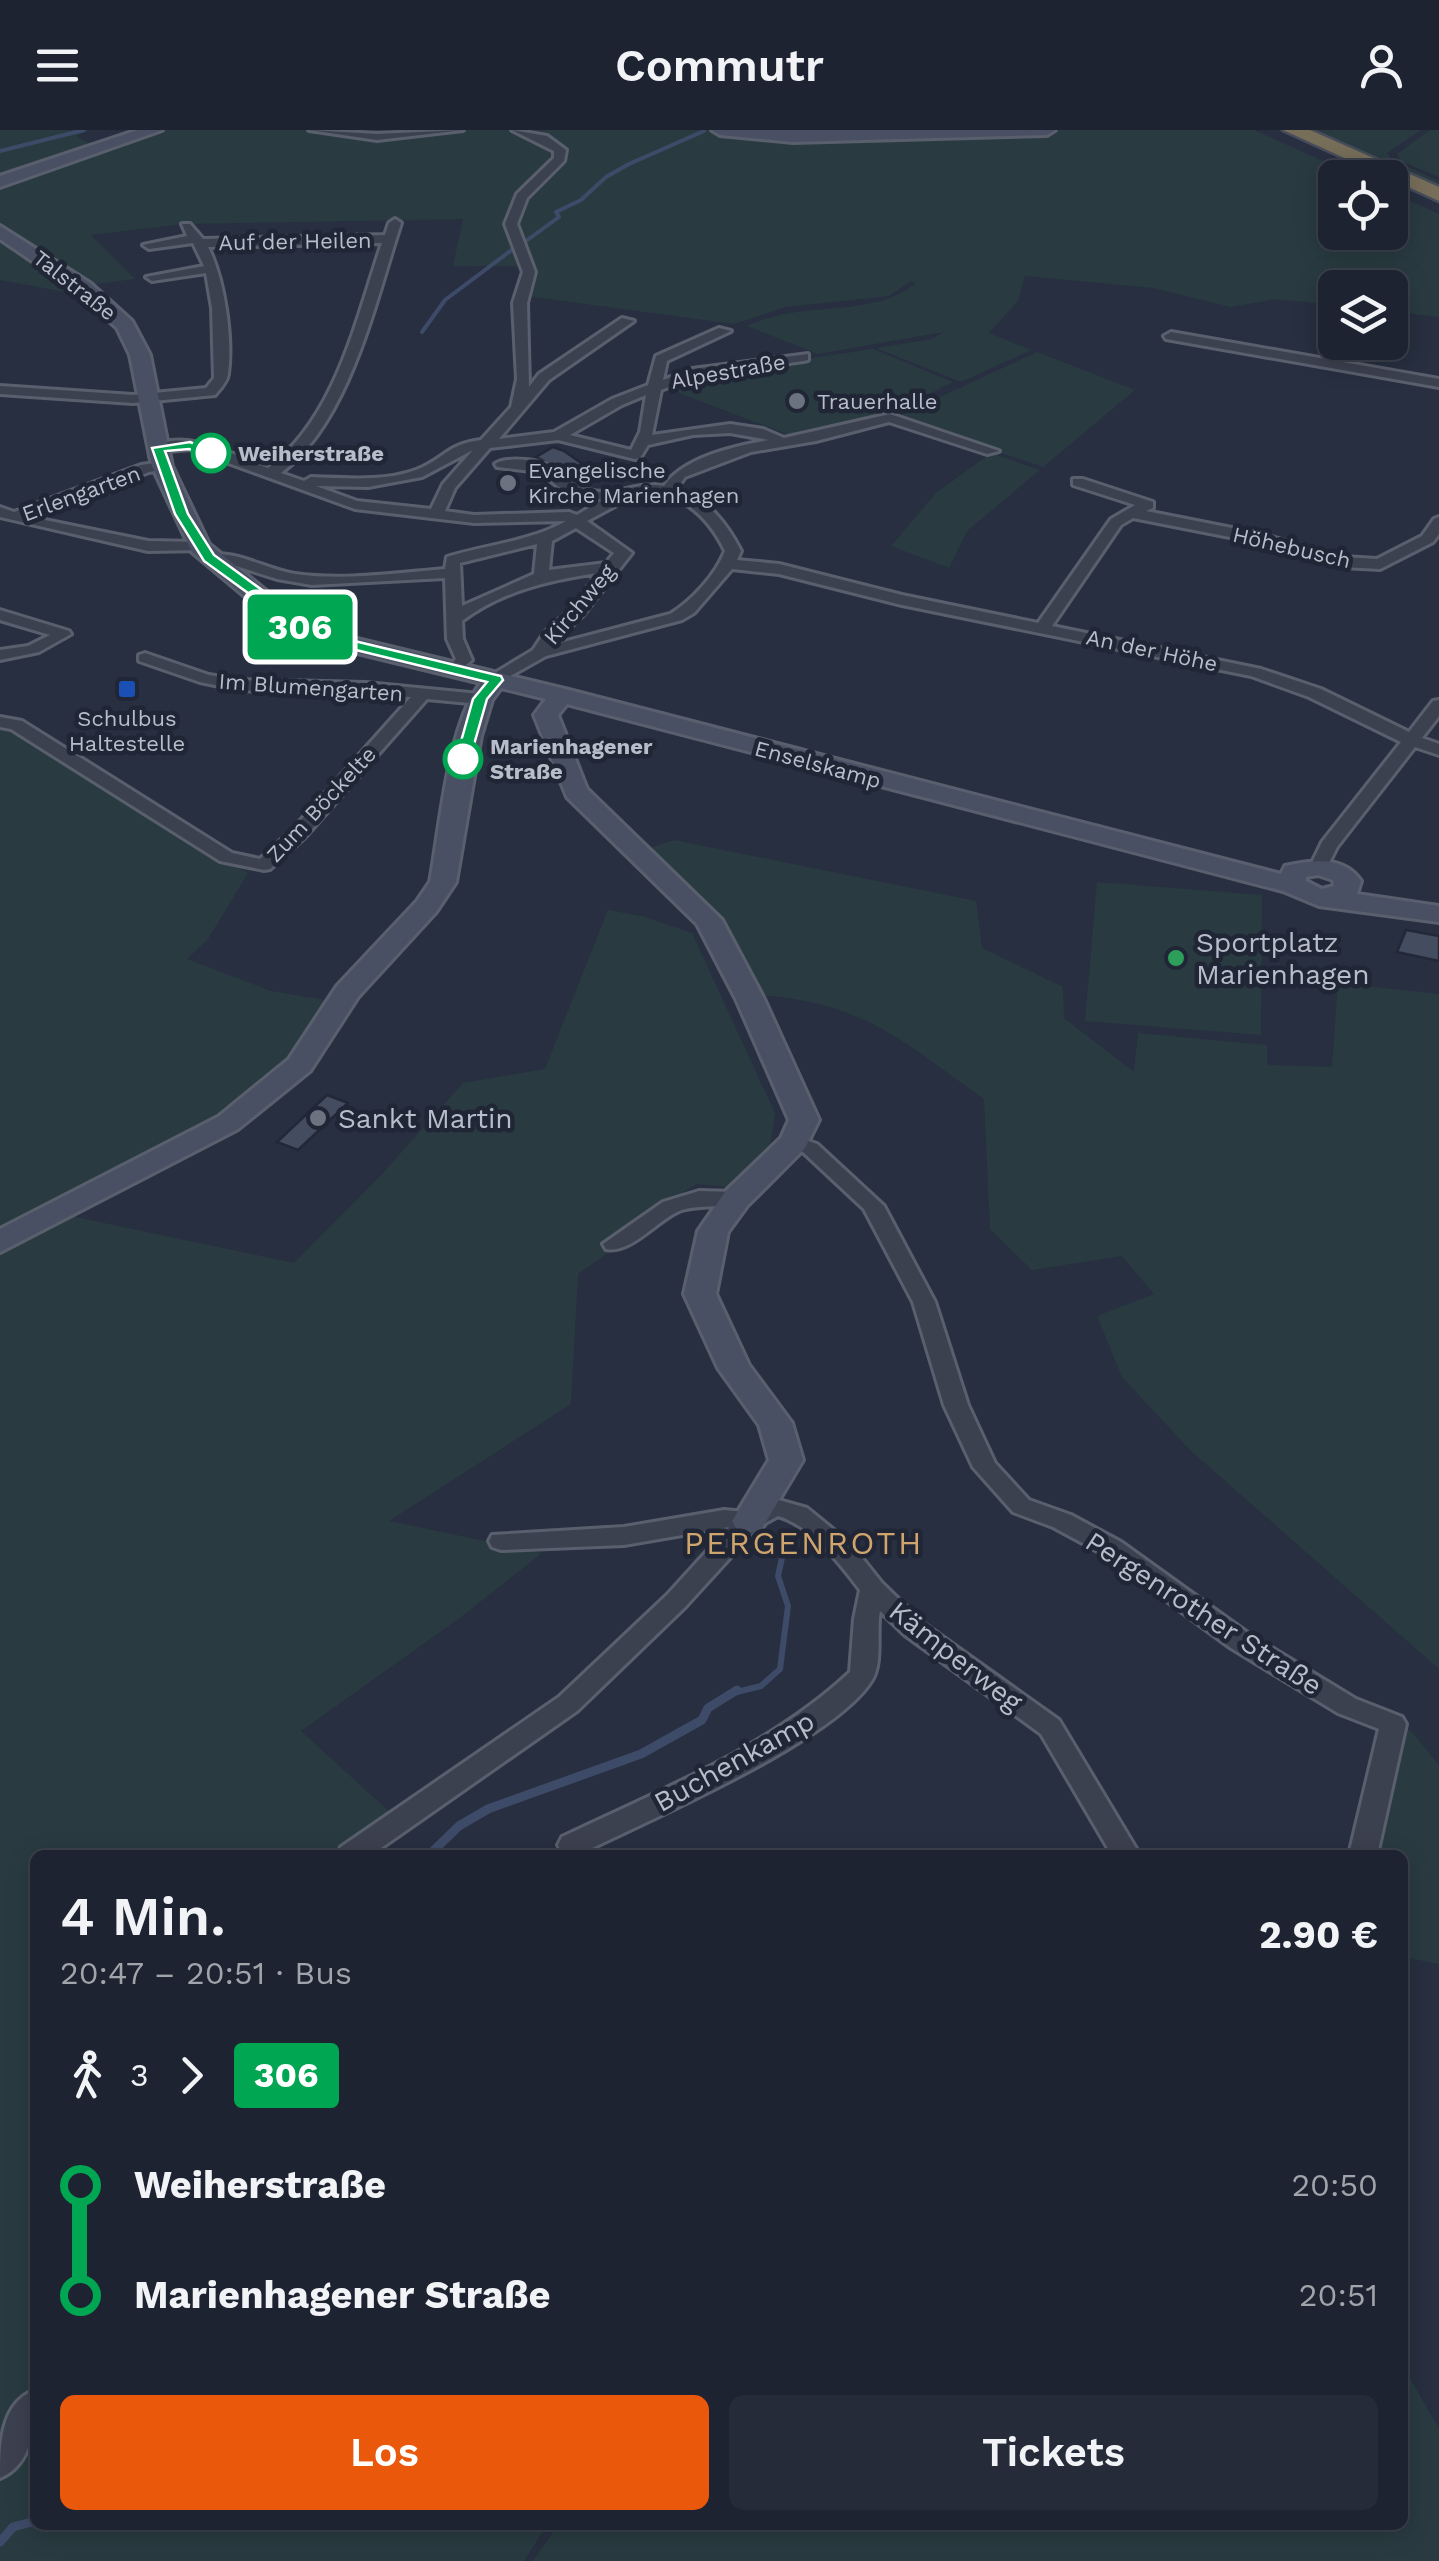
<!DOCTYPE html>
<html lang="de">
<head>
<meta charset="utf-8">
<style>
  body { margin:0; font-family:"Work Sans",sans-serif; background:#252b38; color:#f1f3f6; height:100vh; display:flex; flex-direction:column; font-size:38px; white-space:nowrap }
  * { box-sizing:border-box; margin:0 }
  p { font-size:32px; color:#a0a4ab }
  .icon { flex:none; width:55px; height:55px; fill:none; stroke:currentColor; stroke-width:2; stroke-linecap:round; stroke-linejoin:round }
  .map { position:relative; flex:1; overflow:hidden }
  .panel { position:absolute; left:30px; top:1720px; width:1378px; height:680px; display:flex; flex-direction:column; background:#1d2330; border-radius:15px; box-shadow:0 5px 25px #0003,0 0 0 2px #3b404c }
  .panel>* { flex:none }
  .badge { padding:0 20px; border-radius:8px; font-size:35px; line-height:65px }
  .buttons { position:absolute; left:1318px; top:30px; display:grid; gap:20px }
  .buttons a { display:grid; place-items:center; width:90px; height:90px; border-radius:15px; background:#1d2330; box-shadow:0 5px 25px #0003,0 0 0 2px #3b404c; font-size:50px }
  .map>.badge { position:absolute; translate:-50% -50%; box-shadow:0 0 0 5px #fff }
  .legs { display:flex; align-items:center; gap:15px; height:110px; padding:0 30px; font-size:32px }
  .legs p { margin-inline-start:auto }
  .summary { display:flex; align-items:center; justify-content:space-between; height:170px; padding:0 30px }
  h1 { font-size:55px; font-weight:600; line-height:75px }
  .action { display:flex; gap:20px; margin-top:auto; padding:20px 30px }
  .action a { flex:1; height:115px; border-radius:15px; background:#ea580c; color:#fff; font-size:40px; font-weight:600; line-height:115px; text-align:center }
  .action a+a { background:#252b38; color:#f1f3f6 }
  ul { padding:0 30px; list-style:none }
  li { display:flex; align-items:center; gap:35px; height:110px; font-size:38px }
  li i { display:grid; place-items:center; width:15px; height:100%; margin:0 12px; background:currentColor }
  li i::after { content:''; width:25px; height:25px; margin:-12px; border:8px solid; border-radius:50%; background:#1d2330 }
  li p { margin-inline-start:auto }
  li:first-child i { background:linear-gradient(#0000 50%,currentColor 0) }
  li:last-child i { background:linear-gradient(currentColor 50%,#0000 0) }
  header { display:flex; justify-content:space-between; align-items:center; height:130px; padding:0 30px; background:#1d2330; font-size:45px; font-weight:600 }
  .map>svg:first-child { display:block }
</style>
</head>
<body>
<header><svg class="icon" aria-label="menu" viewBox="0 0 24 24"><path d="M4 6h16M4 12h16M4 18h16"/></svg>Commutr<svg class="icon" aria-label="person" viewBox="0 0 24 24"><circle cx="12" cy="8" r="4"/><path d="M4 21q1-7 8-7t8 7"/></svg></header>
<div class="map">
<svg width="1439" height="2431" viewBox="0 0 1439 2431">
  <rect width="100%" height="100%" fill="#272f40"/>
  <g fill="#293b41">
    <path d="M0 0H90L76 6 90 14 127 2 124 0H1254L1359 47 1335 48V102H1390V62L1439 84V187L1390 181V158H1335V175L1276 169 1231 177 1153 158 1025 146 1018 171 989 203 1031 220 961 252 876 218 932 209 944 202 818 224 747 196C802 169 868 190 915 154L911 151 889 166 786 177 734 194 526 166C533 142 533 130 519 109L524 136H453L463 89 183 94 91 105 135 149 88 155 0 96Z"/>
    <path d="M1309 0H1421L1387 23 1391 29 1439 51V58Z"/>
    <path d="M1430 0H1439V47L1401 31 1397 24Z"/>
    <path d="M0 107 82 165 0 150Z"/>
    <path d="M873 219 953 252 893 282 797 308 661 256 695 245Z"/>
    <path d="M1037 222 1135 260 1043 337 897 287Z"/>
    <path d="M991 323 1040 340 967 401 949 438 891 416 936 363Z"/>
    <path d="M0 596 12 598 197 717 248 743 208 809 187 829 271 861 332 871 292 931 207 996 0 1106Z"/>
    <path d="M674 710 976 771 982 818 1063 857 1064 888 1134 942 1138 903 1267 915V935L1332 937 1338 853 1439 864V1539L1190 1320 1122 1247 1097 1186 1154 1164 1122 1126 1032 1140 990 1099 984 969C902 911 864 872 758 865L641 721Z"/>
    <path d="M1097 752 1262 765 1261 905 1085 891Z"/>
    <path d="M608 780 642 786 692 803 775 983 770 1018 729 1057 696 1054 609 1113 615 1118 578 1144 571 1274 389 1391 542 1423 461 1487 301 1601 393 1685 343 1725H35V2395H547L524 2431H0V1119L66 1085 294 1133 383 1043 463 953 545 939Z"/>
    <path d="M1396 1599 1410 1600 1439 1635V1834L1403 1827 1402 1725H1366Z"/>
    <path d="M1403 2236 1439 2299V2431H533L558 2395H1402Z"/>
  </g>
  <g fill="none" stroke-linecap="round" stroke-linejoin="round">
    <g stroke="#3e4b68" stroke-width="4">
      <path d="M0 21 84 0"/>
      <path d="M526 111 559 87 556 82 581 70 606 47 629 34 704 1"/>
      <path d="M422 202 445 170 513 119"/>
    </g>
    <path stroke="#3e4b68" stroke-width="6" d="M733 1563 761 1556 780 1539 788 1476 778 1446 783 1423"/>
    <g stroke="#3e4b68" stroke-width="9">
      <path d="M429 1725 459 1696 488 1679 641 1624 702 1590 708 1578 737 1560"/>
      <path d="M0 2412 13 2397 35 2391"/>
    </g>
  </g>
  <g fill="#444d5f" stroke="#222837" stroke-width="2.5">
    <path d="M553 317 564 321 584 335 563 341 536 327Z"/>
    <path d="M1406 800 1439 806V831L1397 822Z"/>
    <path d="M327 965 348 973 298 1020 277 1012Z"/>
  </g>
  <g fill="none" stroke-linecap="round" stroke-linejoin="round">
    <defs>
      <g id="street">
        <path d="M309 0 377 4 463 0 377 10Z"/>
        <path d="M512 0 547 6 566 20 564 31 527 68 517 94 535 142 527 173 529 257 539 244 622 188 634 191 549 250 499 309 554 302 612 269 648 255 656 226 719 198 731 201 667 231 663 250 692 239 808 224V230L803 231 695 247 661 260 652 305 730 294 763 299 784 308 890 284 999 321 987 324 889 292 816 311 751 322 685 347 677 358C708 370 726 392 741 421L737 430 779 434 902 465 1038 493 1111 389 1135 375 1073 355V349H1083L1153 372V378L1146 381 1257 403 1343 427 1377 429 1422 406 1434 389 1439 387V404L1433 412 1380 439 1342 437 1255 412 1133 388 1121 395 1052 496 1261 539 1321 559 1409 602 1433 571 1439 570V586L1422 608 1439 614V625L1415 617 1337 717 1325 741 1319 742 1310 737 1322 712 1401 612 1309 567 1251 546 902 475 779 444 732 439 694 483 682 490 546 526 496 554 490 552V546L533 520 545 502 572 478 598 443C549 450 502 461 462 491L463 509 472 530 454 545 446 540 456 529 447 509 445 448 312 455 277 449 230 434 204 431V425C236 419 264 439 295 444 344 451 395 443 445 439L447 427C486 415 532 411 566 391L474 393 355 379 190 319 158 322 151 318C184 297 235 326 268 338 336 288 356 189 382 113L208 117C224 148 233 207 228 244 227 252 220 259 215 265L133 273 0 264V256L133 265 206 258 214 248 212 178 206 143 152 151 146 147 204 136 193 113 149 119 143 115 187 106 182 94H190L203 109 385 105 389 93 395 89 401 93C375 172 350 291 281 343L304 351 311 347C345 348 383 352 416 340 443 330 447 314 481 310L511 277 517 249 513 173 523 142 505 94 517 64 554 28V21ZM646 265 640 302 631 320 570 305 622 275ZM730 303 769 310C735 316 684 327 664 356 629 350 613 374 573 354 564 349 557 339 548 335 535 329 505 327 495 334L497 337 539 342 563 360 602 370 577 385 569 382 474 385 445 381 455 358 490 318 558 310 635 329 640 328 648 315 693 305ZM473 320 443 354 431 379 357 371 316 356 368 357 422 347ZM658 363C691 370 711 392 725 421 716 444 692 471 670 484L552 515 584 484 632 423 587 391 626 370ZM576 398 614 423 606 433 549 440 552 411ZM537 414 534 444 462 476 460 433Z"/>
        <path d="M1171 202 1439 249V257L1166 209 1164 206Z"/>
        <path d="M162 332 169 336 167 339 149 342 30 387 148 411 200 412 205 414V420L148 421 0 387V377L14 382 141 335Z"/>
        <path d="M0 480 69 501 71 504 39 522 0 530V520L28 516 50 505 0 490Z"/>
        <path d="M145 523 209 545 239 550 366 553 480 564 488 569 480 574 427 569 305 707 270 739 264 740 220 731 11 599 0 597V587L22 591 232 723 260 729 293 699 411 567 239 560 200 552 139 531V525Z"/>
        <path d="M794 1006 817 1014 884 1076 935 1172 968 1275 995 1333 1029 1370 1071 1385 1121 1412 1249 1504 1356 1569 1402 1587 1406 1594 1377 1725H1349L1379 1599 1338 1583 1231 1518 1103 1424 1053 1397 1013 1382 973 1337 944 1275 913 1172 864 1079 803 1022 784 1012 787 1008Z"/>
        <path d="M699 1061 736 1062 747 1069C734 1081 698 1072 677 1082 656 1092 630 1124 606 1119L603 1114 663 1072Z"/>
        <path d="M775 1369 807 1378 851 1414 882 1453 923 1493 1059 1590 1140 1725H1112L1041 1604 905 1505 880 1481C876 1501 883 1532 872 1550 835 1611 650 1689 582 1723H562L558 1715 562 1707C662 1659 769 1618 850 1542L854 1489 860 1460C839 1433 812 1396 778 1386L758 1397 685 1477 577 1581 371 1725H337L341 1717 559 1567 667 1465 729 1397 624 1415 501 1420 492 1417 489 1411 492 1405 624 1397 724 1380 746 1382Z"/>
        <path d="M35 2260C35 2291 34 2334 0 2348 0 2316 0 2273 35 2260Z"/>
      </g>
      <g id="secondary">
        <path d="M138 0H162L0 57V46Z"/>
        <path d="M712 0H1055L1047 5 793 12 720 5Z"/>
        <path d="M0 96 90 153 132 191 150 225 172 336 209 414 270 464 324 501 569 560 1281 744 1285 736C1312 730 1343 725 1361 751L1357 764 1439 776V792L1319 776 1283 761 567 574 558 585 587 659 722 790 764 869 819 990 805 1018 747 1076 728 1102 716 1164 749 1235 792 1293 803 1330 761 1400 749 1403 737 1400 732 1391 769 1330 759 1295 718 1238 684 1164 698 1101 725 1062 781 1008 789 990 736 869 697 794 567 667 534 585 546 569 501 558 492 570 481 606 456 752 436 782 358 867 310 941 238 999 0 1122V1099L218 987 289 929 337 856 417 771 430 752C440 699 448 593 481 553L308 511 254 474 192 422 152 336 130 225 117 198 76 161 0 109ZM1318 745 1333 750 1334 756 1322 759 1306 751V747Z"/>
      </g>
      <path id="highway" d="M1283 0H1310L1439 57V71Z"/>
    </defs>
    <use href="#street" stroke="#595f6d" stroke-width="6"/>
    <use href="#secondary" stroke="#595f6d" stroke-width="6"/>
    <use href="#highway" stroke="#464c5a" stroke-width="5"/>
    <use href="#street" fill="#3c4150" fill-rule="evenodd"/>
    <use href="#secondary" fill="#4a5063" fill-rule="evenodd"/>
    <use href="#highway" fill="#766e59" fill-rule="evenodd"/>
  </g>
  <path fill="#00a651" stroke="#fff" stroke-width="2.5" d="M190 312 217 323 211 326 189 319 165 321 188 384 214 425 321 503 501 546 503 550 487 569 469 632 456 629 473 569 487 552 311 509 204 431 175 384 152 318Z"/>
  <g fill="#6b7280" stroke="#202635" stroke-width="4">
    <circle cx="797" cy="271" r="10"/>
    <circle cx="508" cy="353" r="10"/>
    <circle cx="318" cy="988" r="10"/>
  </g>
  <g fill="#fff" stroke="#00a651" stroke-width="5">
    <circle cx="211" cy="323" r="18"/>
    <circle cx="463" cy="629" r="18"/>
  </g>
  <rect fill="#1a4fb4" stroke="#202635" stroke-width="4" x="117" y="549" width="20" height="20" rx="5"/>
  <circle fill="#2e9e5b" stroke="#202635" stroke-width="4" cx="1176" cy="828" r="10"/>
  <g text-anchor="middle" stroke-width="9" stroke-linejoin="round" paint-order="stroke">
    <g font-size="22" fill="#b8bdca" stroke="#202635">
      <text transform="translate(295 111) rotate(-1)" y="8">Auf der Heilen</text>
      <text transform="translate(75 155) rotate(38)" y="8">Talstraße</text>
      <text transform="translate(728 241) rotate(-10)" y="8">Alpestraße</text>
      <text transform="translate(81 363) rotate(-20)" y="8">Erlengarten</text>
      <text transform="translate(1292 417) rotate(13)" y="8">Höhebusch</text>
      <text transform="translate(579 474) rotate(-50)" y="8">Kirchweg</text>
      <text transform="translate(1152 520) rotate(12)" y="8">An der Höhe</text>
      <text transform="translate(311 557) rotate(4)" y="8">Im Blumengarten</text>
      <text transform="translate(818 634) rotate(15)" y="8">Enselskamp</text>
      <text transform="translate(321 674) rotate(-47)" y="8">Zum Böckelte</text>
    </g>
    <g font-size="22" fill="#b8bdca" stroke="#202635" text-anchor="start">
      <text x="817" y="279">Trauerhalle</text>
      <text x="528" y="348">Evangelische<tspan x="528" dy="25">Kirche Marienhagen</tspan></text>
      <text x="127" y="596" text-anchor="middle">Schulbus<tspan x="127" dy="25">Haltestelle</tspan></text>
    </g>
    <g font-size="22" font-weight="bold" fill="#b8bdca" stroke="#202635" text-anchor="start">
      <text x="238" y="331">Weiherstraße</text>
      <text x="490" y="624">Marienhagener<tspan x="490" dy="25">Straße</tspan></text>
    </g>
    <g font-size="28" fill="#b8bdca" stroke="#202635" text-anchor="start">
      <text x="1196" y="822">Sportplatz<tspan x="1196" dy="32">Marienhagen</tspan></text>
      <text x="338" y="998">Sankt Martin</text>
    </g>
    <g font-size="28" fill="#b8bdca" stroke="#202635">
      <text transform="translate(1204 1483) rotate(33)" y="10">Pergenrother Straße</text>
      <text transform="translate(956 1526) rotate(38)" y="10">Kämperweg</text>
      <text transform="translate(734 1631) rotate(-29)" y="10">Buchenkamp</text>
    </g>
    <g font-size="32" letter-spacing="2.5" fill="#d0a46d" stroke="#202635">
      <text x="804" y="1424">PERGENROTH</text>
    </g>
  </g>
</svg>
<div class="buttons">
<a><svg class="icon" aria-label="locate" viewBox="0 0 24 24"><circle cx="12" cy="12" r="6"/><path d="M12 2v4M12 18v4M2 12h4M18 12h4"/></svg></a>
<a><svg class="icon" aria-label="layers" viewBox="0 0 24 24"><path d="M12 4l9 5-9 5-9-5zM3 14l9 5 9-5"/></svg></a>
</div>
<b class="badge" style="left:300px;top:497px;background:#00a651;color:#fff">306</b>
<section class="panel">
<div class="summary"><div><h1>4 Min.</h1><p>20:47 – 20:51 · Bus</p></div><b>2.90 €</b></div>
<div class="legs"><svg class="icon" aria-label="walk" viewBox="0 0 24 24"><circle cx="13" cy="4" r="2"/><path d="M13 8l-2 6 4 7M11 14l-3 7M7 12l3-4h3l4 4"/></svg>3<svg class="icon" aria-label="forward" viewBox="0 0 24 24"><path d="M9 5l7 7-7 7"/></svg><b class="badge" style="background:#00a651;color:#fff">306</b></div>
<ul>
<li><i style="color:#00a651"></i><b>Weiherstraße</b><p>20:50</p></li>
<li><i style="color:#00a651"></i><b>Marienhagener Straße</b><p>20:51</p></li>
</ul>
<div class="action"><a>Los</a><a>Tickets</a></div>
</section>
</div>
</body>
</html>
